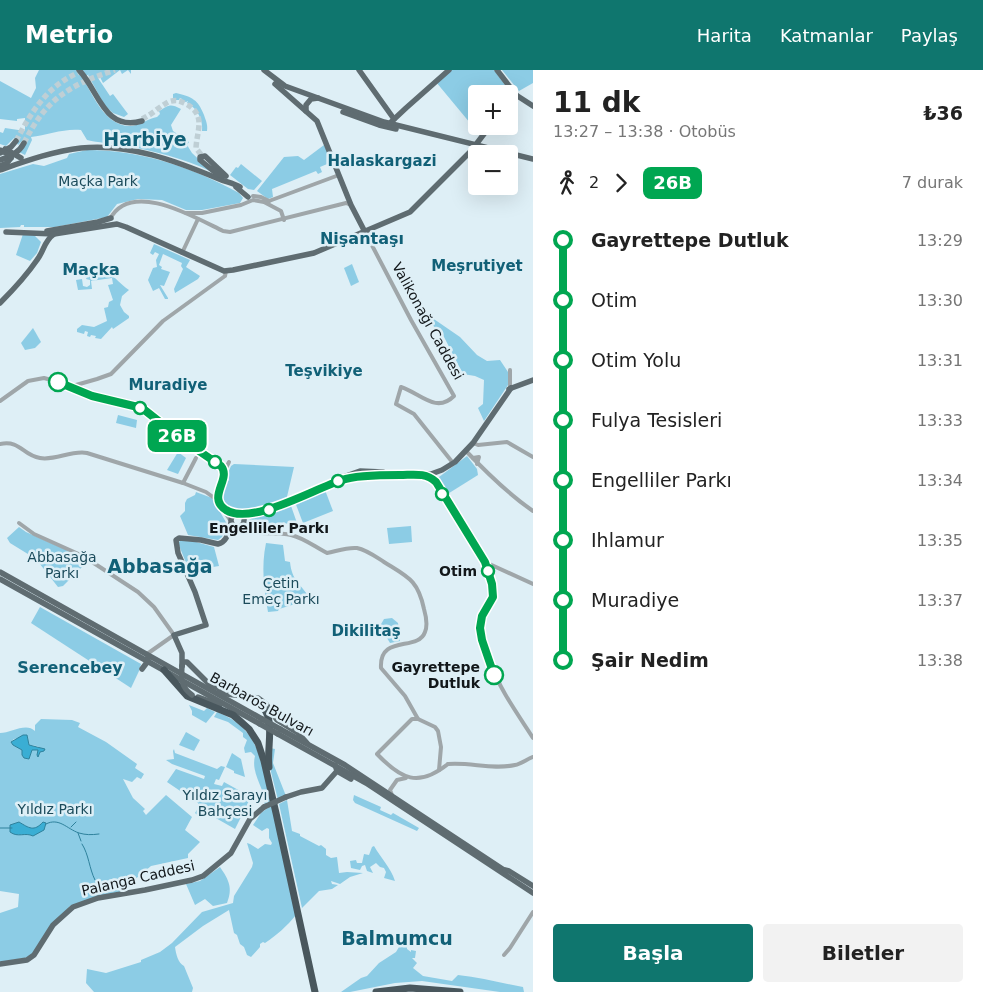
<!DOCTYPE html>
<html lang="tr">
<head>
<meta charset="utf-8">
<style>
  body { margin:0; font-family:"DejaVu Sans",sans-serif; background:#f2f2f2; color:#222; height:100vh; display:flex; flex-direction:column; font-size:19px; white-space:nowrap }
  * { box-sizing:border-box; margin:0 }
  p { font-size:16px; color:#767676 }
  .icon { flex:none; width:28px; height:28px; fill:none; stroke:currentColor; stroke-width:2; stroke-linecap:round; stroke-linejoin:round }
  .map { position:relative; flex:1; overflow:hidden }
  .sheet { display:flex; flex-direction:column; background:#fff; width:450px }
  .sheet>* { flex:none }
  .badge { padding:0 10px; border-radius:8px; font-size:18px; line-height:32px }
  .buttons { position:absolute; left:468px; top:15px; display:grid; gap:10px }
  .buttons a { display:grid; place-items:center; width:50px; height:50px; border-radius:5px; background:#fff; box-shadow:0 5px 20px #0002; font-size:25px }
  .map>.badge { position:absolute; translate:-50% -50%; box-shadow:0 0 0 2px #fff }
  .legs { display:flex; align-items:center; gap:8px; height:55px; padding:0 20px; font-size:16px }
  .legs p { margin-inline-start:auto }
  .head { display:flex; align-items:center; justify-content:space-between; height:85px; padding:0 20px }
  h1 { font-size:28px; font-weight:800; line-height:38px }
  .button { display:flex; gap:10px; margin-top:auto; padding:10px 20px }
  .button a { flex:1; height:58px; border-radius:5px; background:#0f766e; color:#fff; font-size:20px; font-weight:800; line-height:58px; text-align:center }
  .button a+a { background:#f2f2f2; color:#222 }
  ul { padding:0 20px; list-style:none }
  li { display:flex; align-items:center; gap:18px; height:60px; font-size:19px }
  li i { display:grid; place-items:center; width:8px; height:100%; margin:0 6px; background:currentColor }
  li i::after { content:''; width:12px; height:12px; margin:-6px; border:4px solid; border-radius:50%; background:#fff }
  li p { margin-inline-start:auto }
  li:first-child i { background:linear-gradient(#0000 50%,currentColor 0) }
  li:last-child i { background:linear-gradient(currentColor 50%,#0000 0) }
  header { display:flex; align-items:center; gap:30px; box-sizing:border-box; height:70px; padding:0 25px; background:#0f766e; color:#fff }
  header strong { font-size:24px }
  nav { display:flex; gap:28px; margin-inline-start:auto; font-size:18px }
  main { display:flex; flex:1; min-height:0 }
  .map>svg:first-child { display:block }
</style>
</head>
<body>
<header>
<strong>Metrio</strong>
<nav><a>Harita</a><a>Katmanlar</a><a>Paylaş</a></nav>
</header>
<main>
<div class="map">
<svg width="533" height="922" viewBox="0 0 533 922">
  <rect width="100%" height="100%" fill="#deeff6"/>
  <g fill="#8ccce5" fill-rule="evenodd">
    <path d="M39 0H77L81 5C92 23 105 58 132 56 141 55 149 48 157 47L160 44 159 41C169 35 170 33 181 39L171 55 173 61 189 72 187 75 192 83 212 102C184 88 153 81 122 75 110 73 99 73 87 70L81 60C65 58 47 65 31 67L32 70 25 85 19 82 22 71 18 75 14 68 6 76 0 74V62L3 63 5 58 25 61V48L17 49V51L0 49V11L31 28 36 18 35 8Z"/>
    <path d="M81 0H95L96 2 95 0H131V4L128 0 122 4 120 0 103 13 100 7 98 8 110 26 113 24 128 44 124 47 113 43 105 36 88 5 91 3 86 6Z"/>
    <path d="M451 0H494L513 26 509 31V24H476V56H488L480 65 436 12Z"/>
    <path d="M502 0H533V13L519 21Z"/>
    <path d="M176 23C193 27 198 30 204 45 206 51 208 55 207 61H202C203 50 198 39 187 33L188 31 186 32 182 31V29L180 28 179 30H173V24Z"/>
    <path d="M324 75 332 92 320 97 322 102 318 104 316 101 272 119 273 127 268 129 257 121 284 87 298 86 304 90Z"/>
    <path d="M87 80C140 80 192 97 239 123L243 128 240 133 202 140H186L162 130 138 129 117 134 107 147 102 148 55 157H24V155H21L20 157 0 158V104L33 94 44 96 67 88 69 84Z"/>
    <path d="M241 94 262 111 254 120 248 119 230 105 236 97 238 98Z"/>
    <path d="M23 164 34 165 41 172 37 183 30 191 16 185Z"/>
    <path d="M154 174 190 190 186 197 200 206 198 209 175 223 174 219 183 199 181 196 182 193 163 184 159 195 162 197 161 199 170 202 164 216 160 215 168 228V229H165L159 218 153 221 148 210 153 198 157 197 156 190 159 184 155 182 153 185 150 183Z"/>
    <path d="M352 194 359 212 351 216 344 198Z"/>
    <path d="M107 203C116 207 121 215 129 220L122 226 120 235 124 242 129 246V248L113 259 112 257 101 269 95 268 96 266 91 265 90 267 87 266 88 262 85 261 84 264 77 262V259L82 255 94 257 107 251 104 238 108 237 109 232 113 230 108 215 113 214 112 208 91 211 92 219 78 220 76 210 82 209 83 216 87 217 90 215V210L86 209 87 207Z"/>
    <path d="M428 245 460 267 477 285 487 291 500 290 508 302V315L484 351 478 338 483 334 484 310 475 306 463 304 443 265 425 248Z"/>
    <path d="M33 258 41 272 35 278 25 280 21 273Z"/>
    <path d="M118 345 137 350 136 358 116 353Z"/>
    <path d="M178 382 186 388 178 404 167 400Z"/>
    <path d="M467 386 477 399 478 405 446 425 438 412 439 407Z"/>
    <path d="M234 394 294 397 286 431C271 435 226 452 222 427 221 421 224 414 229 410L228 403 231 396Z"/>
    <path d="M325 420 333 441 303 453 295 432Z"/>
    <path d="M196 422 212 428 227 454 222 467 218 470 188 465 180 446 185 441V433L187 429 195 425Z"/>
    <path d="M290 433 297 453 277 454 274 462 253 458 248 454 249 450 255 445 268 443Z"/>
    <path d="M411 456 412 472 389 474 387 458Z"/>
    <path d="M19 457 26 462 82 487 86 490V493L63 516 58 517 36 489 10 473 7 468Z"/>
    <path d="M181 470H189L214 477 219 496 213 497 209 503 200 500 191 505 178 473Z"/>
    <path d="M266 473 283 475 285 491 290 492C292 511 300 513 309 527L305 531 279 539 278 541 268 542C264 518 261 497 266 473Z"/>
    <path d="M40 537 141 594 139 601 131 618 31 553Z"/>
    <path d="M392 548 398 553 400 571 390 573 380 556 384 549Z"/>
    <path d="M189 635 204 641 207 638 215 642 206 653 192 645V641Z"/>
    <path d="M217 642C261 659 261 693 271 733L264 736C268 722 250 705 255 686L251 682 245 683 244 678 247 670 243 667V663L228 652 214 647Z"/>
    <path d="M41 649 72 650 80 653 78 657 106 672 137 694 135 698 144 704 141 709 137 707 132 712 123 709 133 728 145 739 143 741 146 745 166 725 192 747 185 760 200 772 188 784V788L151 796 133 811 119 815 121 822 70 836 30 887 0 892V843L18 837 19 824 0 821V663C11 663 26 652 35 661V655ZM27 667 29 675 37 676 45 680 40 682 38 686V680H32L29 689 24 688 22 685V680L13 675 11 672 14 669Z"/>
    <path d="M186 662 200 670 194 681 179 675Z"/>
    <path d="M270 678 275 679 273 693 286 726 278 730 271 702Z"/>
    <path d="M174 679 175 683 217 699 221 696 225 697 219 710 216 709 214 714 222 716 224 712 251 727 235 759 207 743H205L201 748 195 743 198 738V733L167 712 176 699 204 709 205 706 172 694 166 690 174 689 173 681Z"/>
    <path d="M232 683 241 689 245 707 234 703V701L226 697Z"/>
    <path d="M354 725 381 737 380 740 391 745 393 743 419 758 417 761 355 733 353 730Z"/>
    <path d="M287 730 292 761 300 764V766L319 776 321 775 326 779V785L331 788 337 787 339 803 347 802 363 803 350 807 340 814 331 811 332 814 338 815 332 819 319 821 302 838 279 734Z"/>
    <path d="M269 737H272L296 845C287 856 277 865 265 873L263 872 260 874V877L251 887 247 885 244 877 240 874 237 865 234 863 229 840 203 856 175 877C176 884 178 893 184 896L193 918 192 922H94L86 913 87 899 106 903 141 892V890L160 882 172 873 202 842 233 833 234 826 252 797 253 793 247 773 250 774 258 779 265 774 271 775 272 773 269 768V759L267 758 262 761 253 755 261 743Z"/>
    <path d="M374 776C381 788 391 798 395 811L384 808 386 802 384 798 380 797 376 793 370 797 373 803 367 801 365 795 362 796 360 800 351 798 350 791 356 790 357 793H362L364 784 369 785 372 777Z"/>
    <path d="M220 797C229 810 233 818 227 833L213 836 205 829 195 835 186 814 200 811Z"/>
    <path d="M404 875 407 876V879L411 882V880L416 881 415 888H412L417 893 413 898 423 906 452 911 458 905C480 907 501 913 523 917L524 922H500L422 911 395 913 350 922H341L361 908 367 906 379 893 396 882 399 877Z"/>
  </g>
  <g fill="#3aaed4" stroke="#2e819c">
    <path d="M23 665H27L29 675 45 679 44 681 40 682 38 687 37 685 38 680H32L29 689 24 688 22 685V680L13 675 11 672Z"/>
    <path d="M19 752C29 758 34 762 43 752L46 753 44 760 33 766C25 762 18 768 10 762V755Z"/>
  </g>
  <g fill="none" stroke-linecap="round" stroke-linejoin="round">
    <g stroke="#2e819c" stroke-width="1">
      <path d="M46 754C59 747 67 759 79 763 86 765 91 765 99 764"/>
      <path d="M71 757 76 752"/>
      <path d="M0 758H12"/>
      <path d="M78 763 81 771"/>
      <path d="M82 774C89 785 89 798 95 810"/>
    </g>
    <g stroke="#bfcfd5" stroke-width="5.5" stroke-dasharray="5.5 3" stroke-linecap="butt">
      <path d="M142 49C151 45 159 37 168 32 174 30 179 30 184 33 207 44 197 59 196 78L202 86"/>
      <path d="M16 71C33 39 49 13 85 0"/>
      <path d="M24 73C46 29 69 15 115 0"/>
    </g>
    <g stroke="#9fa6a9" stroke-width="4">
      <path d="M253 126 261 127 269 131"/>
      <path d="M269 131 339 105"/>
      <path d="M186 143H202L241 135 253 130 264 132 281 141 284 150"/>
      <path d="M110 149C131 109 196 148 223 161L230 162 346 133 351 135"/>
      <path d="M365 162 411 250 454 326C436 344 420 323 401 317L396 334 414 344 453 393"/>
      <path d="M182 183 198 149"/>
      <path d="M69 317 97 309 111 304 163 251 225 206 226 201"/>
      <path d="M510 317V300"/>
      <path d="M0 331 28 311 44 308 55 311 92 326 142 338 180 368 221 396 224 399 225 404"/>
      <path d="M473 373 478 375 507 372 533 387"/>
      <path d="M0 374C21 370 22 385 40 388 55 391 71 380 87 383L183 413 206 422 217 430 230 450"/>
      <path d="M466 381C487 403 508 424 533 441"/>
      <path d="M473 388 479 387 477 394"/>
      <path d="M431 404C447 439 484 477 492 513 496 530 482 539 480 556 479 569 486 580 490 592 500 620 517 643 533 668"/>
      <path d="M183 413 196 388"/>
      <path d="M220 433C216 423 224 401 229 392"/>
      <path d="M19 453 34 464 83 486 138 522 154 537 174 565 147 584"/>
      <path d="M237 457C253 467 273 461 291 465 304 468 315 477 327 483 337 481 347 477 357 478 367 480 376 487 384 492 408 507 418 510 424 539 426 546 428 555 425 562 418 582 379 564 381 598L405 626 418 649 435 657 438 661 441 677 439 700"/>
      <path d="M485 492 533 514"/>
      <path d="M418 649H412L377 684C401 709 418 718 448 694"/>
      <path d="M448 694C471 692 492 700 515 695 521 694 527 689 533 687"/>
      <path d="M392 725 390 720 397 710 406 708"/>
      <path d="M504 885 510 878 533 842"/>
    </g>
    <g stroke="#5f6c71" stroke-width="5.5">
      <path d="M79 0C99 21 104 62 142 51"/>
      <path d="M264 0 285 16 384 52 533 89"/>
      <path d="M359 0 394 49"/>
      <path d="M497 0 516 25 533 36"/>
      <path d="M275 14 317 51 351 135 365 162"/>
      <path d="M509 34 516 25"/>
      <path d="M306 41V35L311 29 318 28"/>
      <path d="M343 42 379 55 396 59"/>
      <path d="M390 53 406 38 449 0"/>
      <path d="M0 83 11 77 16 71"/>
      <path d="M0 90C10 87 19 83 24 73"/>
      <path d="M0 96 7 93 11 88"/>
      <path d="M0 100C26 91 54 81 81 78 129 73 176 91 219 109 226 112 233 113 240 117"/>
      <path d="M223 106 217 104 200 90V87L205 86 226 106"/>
      <path d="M236 117 248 127"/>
      <path d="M47 161 98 152 111 148"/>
      <path d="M6 162 54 164 117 154 126 157 224 201 233 200 314 183 410 142 471 81 490 56"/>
      <path d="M0 233C13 220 26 206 37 190 44 181 44 171 54 164"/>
      <path d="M509 319 533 310"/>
      <path d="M343 407 360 401 383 402"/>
      <path d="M240 444 244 448V452L242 456 237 457C229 454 229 446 237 444L265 441 344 409 379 405 431 404 442 400 455 392 473 373 511 318"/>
      <path d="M0 502 262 649"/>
      <path d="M0 509 260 654"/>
      <path d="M182 596V583L174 565 206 555 195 522 178 483 176 470 179 468 201 470 218 474C228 472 228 461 231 453"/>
      <path d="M182 596 183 592H187L209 614 223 621"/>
      <path d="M142 599 148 591V587"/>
      <path d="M219 623 258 628 266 634 277 650 298 663 307 673"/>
      <path d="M198 627 220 635"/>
      <path d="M280 659 345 695 504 800"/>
      <path d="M278 664 366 713 533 823"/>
      <path d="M335 695 337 701 351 709"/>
      <path d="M286 727 301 722 322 718 337 701"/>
      <path d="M505 800 509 801 533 816"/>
      <path d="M0 894 27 890 34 885 53 855 73 837 98 828 145 820 192 810 203 806 231 783 250 749 264 737"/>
    </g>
    <g stroke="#49575d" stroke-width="7">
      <path d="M164 600 187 626 233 645 240 651 249 659 258 673 264 691 276 743 315 922"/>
      <path d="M247 626C281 640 266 668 269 697"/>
      <path d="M376 922 410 918 460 922"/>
    </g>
    <g stroke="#5f6c71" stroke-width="5.5">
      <path d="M5 79 21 88"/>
      <path d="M0 80 10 85 11 88"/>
      <path d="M182 596C181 609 181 617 192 625"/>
      <path d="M262 649 280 659"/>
      <path d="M260 654 278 664"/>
      <path d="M264 737 286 727"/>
    </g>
  </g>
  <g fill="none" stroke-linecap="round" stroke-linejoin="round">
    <defs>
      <path id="line-1" d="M58 312 92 326 142 338 180 368 221 396C232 409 206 427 226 440 252 456 315 418 342 410 356 405 385 405 400 405 413 405 425 402 436 412L485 492 492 514 493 527 482 546 480 558 482 570 494 605"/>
    </defs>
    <use href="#line-1" stroke="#fff" stroke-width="11"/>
    <use href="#line-1" stroke="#00a651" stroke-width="8"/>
  </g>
  <g fill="#fff" stroke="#00a651" stroke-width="2.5">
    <circle cx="58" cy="312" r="9"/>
    <circle cx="140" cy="338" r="6"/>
    <circle cx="215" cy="392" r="6"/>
    <circle cx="338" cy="411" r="6"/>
    <circle cx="442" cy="424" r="6"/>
    <circle cx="269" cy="440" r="6"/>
    <circle cx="488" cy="501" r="6"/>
    <circle cx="494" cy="605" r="9"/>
  </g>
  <g text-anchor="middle" stroke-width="5" stroke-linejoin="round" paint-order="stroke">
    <g font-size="14" fill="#1b4b5b" stroke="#deeff6">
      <text x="98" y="116">Maçka Park</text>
      <text x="62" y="492">Abbasağa<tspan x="62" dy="16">Parkı</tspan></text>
      <text x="281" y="518">Çetin<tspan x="281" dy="16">Emeç Parkı</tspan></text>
      <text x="225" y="730">Yıldız Sarayı<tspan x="225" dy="16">Bahçesi</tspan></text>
      <text x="55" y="744">Yıldız Parkı</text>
    </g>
    <g font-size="14" fill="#12171a" stroke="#deeff6">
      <text transform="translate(428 251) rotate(61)" y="5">Valikonağı Caddesi</text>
      <text transform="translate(262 634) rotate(29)" y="5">Barbaros Bulvarı</text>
      <text transform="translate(138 808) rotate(-13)" y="5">Palanga Caddesi</text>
    </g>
    <g font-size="14" font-weight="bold" fill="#12171a" stroke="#deeff6" text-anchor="end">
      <text x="269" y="463" text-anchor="middle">Engelliler Parkı</text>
      <text x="477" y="506">Otim</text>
      <text x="480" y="602">Gayrettepe<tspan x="480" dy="16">Dutluk</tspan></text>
    </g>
    <g font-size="15" font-weight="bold" fill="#116077" stroke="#deeff6">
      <text x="382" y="96">Halaskargazi</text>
      <text x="477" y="201">Meşrutiyet</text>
      <text x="324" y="306">Teşvikiye</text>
      <text x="168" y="320">Muradiye</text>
      <text x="366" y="566">Dikilitaş</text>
    </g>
    <g font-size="16" font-weight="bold" fill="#116077" stroke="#deeff6">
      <text x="362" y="174">Nişantaşı</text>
      <text x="91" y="205">Maçka</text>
      <text x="70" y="603">Serencebey</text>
    </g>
    <g font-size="19" font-weight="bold" fill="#116077" stroke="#deeff6">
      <text x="145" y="76">Harbiye</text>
      <text x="160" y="503">Abbasağa</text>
      <text x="397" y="875">Balmumcu</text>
    </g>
  </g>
</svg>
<div class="buttons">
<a>+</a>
<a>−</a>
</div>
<b class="badge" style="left:177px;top:366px;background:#00a651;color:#fff">26B</b>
</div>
<section class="sheet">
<div class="head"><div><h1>11 dk</h1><p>13:27 – 13:38 · Otobüs</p></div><b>₺36</b></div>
<div class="legs"><svg class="icon" aria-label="walk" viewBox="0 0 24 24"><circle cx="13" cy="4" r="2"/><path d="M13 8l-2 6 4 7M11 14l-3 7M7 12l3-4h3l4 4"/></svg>2<svg class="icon" aria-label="forward" viewBox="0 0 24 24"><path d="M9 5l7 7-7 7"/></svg><b class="badge" style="background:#00a651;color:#fff">26B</b><p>7 durak</p></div>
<ul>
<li><i style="color:#00a651"></i><b>Gayrettepe Dutluk</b><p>13:29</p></li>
<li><i style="color:#00a651"></i><span>Otim</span><p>13:30</p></li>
<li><i style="color:#00a651"></i><span>Otim Yolu</span><p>13:31</p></li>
<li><i style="color:#00a651"></i><span>Fulya Tesisleri</span><p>13:33</p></li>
<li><i style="color:#00a651"></i><span>Engelliler Parkı</span><p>13:34</p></li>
<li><i style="color:#00a651"></i><span>Ihlamur</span><p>13:35</p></li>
<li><i style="color:#00a651"></i><span>Muradiye</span><p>13:37</p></li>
<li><i style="color:#00a651"></i><b>Şair Nedim</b><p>13:38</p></li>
</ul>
<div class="button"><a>Başla</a><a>Biletler</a></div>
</section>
</main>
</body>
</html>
